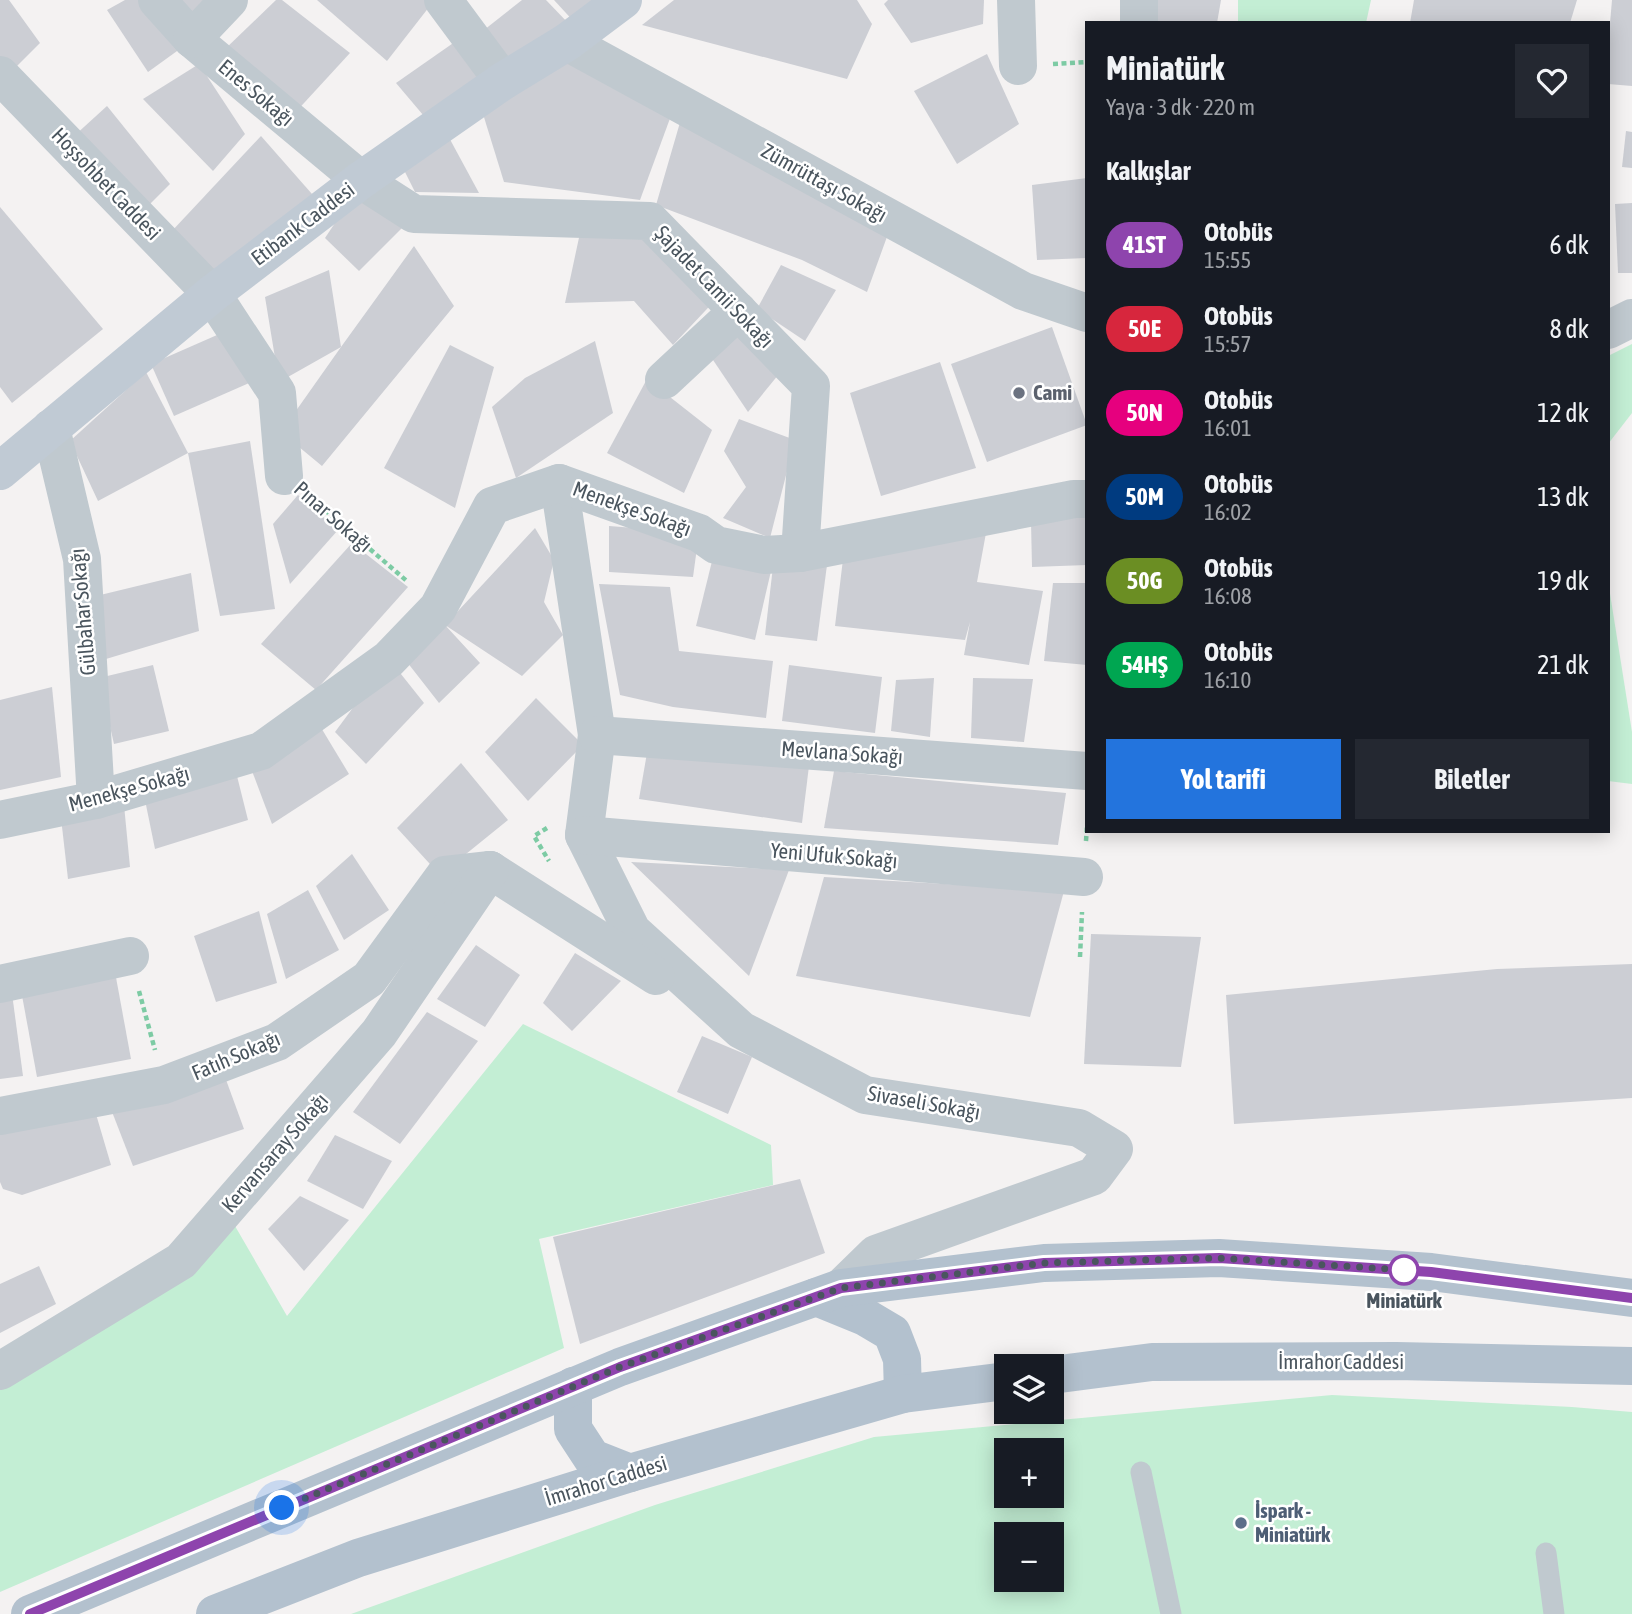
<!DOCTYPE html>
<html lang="tr">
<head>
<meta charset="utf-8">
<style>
  body { margin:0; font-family:"Asap Condensed",sans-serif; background:#242831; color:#f1f3f6; height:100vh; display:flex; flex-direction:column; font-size:26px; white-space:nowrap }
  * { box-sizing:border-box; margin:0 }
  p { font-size:23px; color:#9ea1a6 }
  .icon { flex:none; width:38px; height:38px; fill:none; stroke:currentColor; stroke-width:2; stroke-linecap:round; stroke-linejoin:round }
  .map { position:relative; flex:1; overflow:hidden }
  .drawer { position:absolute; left:1085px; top:21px; width:525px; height:812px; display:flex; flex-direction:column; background:#171b24; border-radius:0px; box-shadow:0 4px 18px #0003 }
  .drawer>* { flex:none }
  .badge { padding:0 14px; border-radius:23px; font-size:24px; line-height:46px }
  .fabs { position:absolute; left:994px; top:1354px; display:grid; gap:14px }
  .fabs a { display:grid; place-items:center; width:70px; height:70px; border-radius:0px; background:#171b24; box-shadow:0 4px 18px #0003; font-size:35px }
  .you { position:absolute; width:35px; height:35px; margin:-18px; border:5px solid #fff; border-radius:50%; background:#1a73e8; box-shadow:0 0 0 10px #1a73e833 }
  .map>.badge { position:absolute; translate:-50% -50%; box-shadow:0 0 0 4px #fff }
  h2 { padding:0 21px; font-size:26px; line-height:63px }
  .round { display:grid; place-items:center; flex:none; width:74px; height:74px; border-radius:0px; background:#242831 }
  .head { display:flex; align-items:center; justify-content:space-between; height:119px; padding:0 21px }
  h1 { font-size:33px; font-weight:700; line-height:52px }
  .cta { display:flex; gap:14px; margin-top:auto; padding:14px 21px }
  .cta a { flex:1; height:80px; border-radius:0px; background:#2374dd; color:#fff; font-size:28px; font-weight:700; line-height:80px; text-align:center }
  .cta a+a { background:#242831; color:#f1f3f6 }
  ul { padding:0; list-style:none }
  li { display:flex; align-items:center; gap:21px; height:84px; padding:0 21px }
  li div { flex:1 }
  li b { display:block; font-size:26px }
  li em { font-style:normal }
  li .badge { min-width:77px; font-weight:700; text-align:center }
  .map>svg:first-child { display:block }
</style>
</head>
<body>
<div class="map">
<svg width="1632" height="1614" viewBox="0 0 1632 1614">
  <rect width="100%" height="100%" fill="#f4f2f2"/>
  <g fill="#c3eed4" fill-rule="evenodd">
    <path d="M1238 0H1371L1366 23H1238Z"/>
    <path d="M1632 344V413L1608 444V356Z"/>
    <path d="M1608 581 1632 732V784L1608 781Z"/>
    <path d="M523 1024 771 1145 773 1185 539 1239 564 1348 0 1592V1382L235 1226 287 1316Z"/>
    <path d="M1332 1395 1572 1407 1632 1412V1614H351L655 1505 874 1437ZM1006 1451H1052V1496H1006ZM1006 1535H1052V1580H1006Z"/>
  </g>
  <g fill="#ccced4">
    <path d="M0 0H9L40 43 13 70 0 56Z"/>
    <path d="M125 0H140L184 46 148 72 107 10Z"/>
    <path d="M175 0H223L199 25Z"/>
    <path d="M276 0H282L350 53 293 115 223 51Z"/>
    <path d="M317 0H431L433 2 387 61Z"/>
    <path d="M522 0H546L570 25 511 64 484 30Z"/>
    <path d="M554 0H608L577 25Z"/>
    <path d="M674 0H857L872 24 847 79 642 25Z"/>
    <path d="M888 0H984L983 24 911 43 884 4Z"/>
    <path d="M1154 0H1221L1217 23H1150Z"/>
    <path d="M1414 0H1577L1570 23H1410Z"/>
    <path d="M1612 0H1632V86L1608 84V47Z"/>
    <path d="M459 39 488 74 429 122 396 83Z"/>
    <path d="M987 54 1019 124 957 164 914 91Z"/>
    <path d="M572 58 672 113 640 200 504 182 483 114Z"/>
    <path d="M199 64 245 134 213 171 143 99Z"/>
    <path d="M107 106 170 184 144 210 73 137Z"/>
    <path d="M681 119 888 234 867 292 802 260 656 205Z"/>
    <path d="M1626 131 1632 132V168L1622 167Z"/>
    <path d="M446 132 479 193 415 192 402 166Z"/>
    <path d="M261 136 312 194 220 281 171 232Z"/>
    <path d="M1087 178V258L1037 260 1032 185Z"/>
    <path d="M361 184 402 228 359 271 325 238Z"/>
    <path d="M1632 203V273H1618L1615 204Z"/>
    <path d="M0 207 103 329 12 403 0 387Z"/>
    <path d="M583 219 667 239 721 294 673 345 634 301 565 303Z"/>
    <path d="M414 246 454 306 322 466 281 432 341 347 279 382 265 297 329 270 341 347Z"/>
    <path d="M781 265 836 290 805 341 757 309Z"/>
    <path d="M737 326 788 363 748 412 709 354Z"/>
    <path d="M1052 327 1087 425 987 462 951 364Z"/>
    <path d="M233 328 256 380 174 416 151 364Z"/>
    <path d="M595 341 613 413 516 478 492 407 525 378Z"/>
    <path d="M450 345 494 367 455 508 384 468Z"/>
    <path d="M940 362 976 468 881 496 850 393Z"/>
    <path d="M146 372 188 453 98 501 70 441Z"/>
    <path d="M647 379 712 430 684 493 607 453Z"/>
    <path d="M739 419 795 440 770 538 723 518 746 487 724 451Z"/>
    <path d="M250 441 275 609 220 616 188 453Z"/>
    <path d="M298 495 338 530 290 584 273 524Z"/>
    <path d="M1087 501V565L1032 567 1031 522Z"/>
    <path d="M609 526 699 533 693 577 609 572Z"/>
    <path d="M535 528 554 560 544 602 563 635 522 676 445 625 480 663 439 703 407 662 445 625Z"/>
    <path d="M986 533 977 582 1043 591 1029 665 964 655 970 622 965 640 835 626 843 559Z"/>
    <path d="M352 543 408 587 316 690 261 644Z"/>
    <path d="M716 545 774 558 755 640 696 626Z"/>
    <path d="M774 558 827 565 817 641 765 635Z"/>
    <path d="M191 573 199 631 96 662 92 597Z"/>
    <path d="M1053 583H1087V665L1044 661Z"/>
    <path d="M599 584 670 587 679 651 773 661 766 718 673 707 620 695Z"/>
    <path d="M389 659 424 703 366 764 335 732Z"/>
    <path d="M153 665 169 731 114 744 99 678Z"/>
    <path d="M789 665 882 677 875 733 782 721Z"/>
    <path d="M934 678 930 737 891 731 896 680Z"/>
    <path d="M973 678 1033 679 1024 742 971 738Z"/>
    <path d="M52 687 61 777 0 790V700Z"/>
    <path d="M536 698 583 745 528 801 485 752Z"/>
    <path d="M317 721 349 774 272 824 252 771Z"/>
    <path d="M647 753 809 766 802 823 639 799Z"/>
    <path d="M461 763 508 820 440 875 397 828Z"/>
    <path d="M834 771 1066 793 1058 845 824 828Z"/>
    <path d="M237 776 248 820 155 849 145 800Z"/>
    <path d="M124 805 130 867 68 879 61 818Z"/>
    <path d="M352 854 389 910 344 940 316 886Z"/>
    <path d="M631 862 789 870 749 976Z"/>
    <path d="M824 877 1064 891 1030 1017 796 976Z"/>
    <path d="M308 890 339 950 286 979 267 914Z"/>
    <path d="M259 911 277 983 216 1002 194 936Z"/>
    <path d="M1091 934 1201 937 1181 1067 1084 1064Z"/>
    <path d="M476 945 520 975 485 1027 437 999Z"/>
    <path d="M575 953 621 981 572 1031 543 1003Z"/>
    <path d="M1632 964V1098L1234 1124 1226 995 1497 969Z"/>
    <path d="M115 972 131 1059 37 1077 21 990Z"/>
    <path d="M11 986 23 1076 0 1079V989Z"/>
    <path d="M427 1012 478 1041 400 1144 353 1112Z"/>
    <path d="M702 1036 752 1057 728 1114 677 1092Z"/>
    <path d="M225 1077 244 1129 133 1166 109 1104Z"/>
    <path d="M93 1104 111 1165 22 1195 3 1189 0 1182V1127Z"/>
    <path d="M335 1135 392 1161 363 1209 307 1181Z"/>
    <path d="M800 1179 825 1253 580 1344 553 1237Z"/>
    <path d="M300 1196 349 1220 304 1271 268 1229Z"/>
    <path d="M39 1266 56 1304 0 1333V1284Z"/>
  </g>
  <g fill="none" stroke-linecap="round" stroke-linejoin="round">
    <g stroke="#7dcba4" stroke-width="4.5" stroke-dasharray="5 3.5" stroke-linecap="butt">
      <path d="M1053 64 1087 62"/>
      <path d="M312 499 408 582"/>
      <path d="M547 828 534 836 549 861"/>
      <path d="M1086 841 1087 826"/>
      <path d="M1080 957 1082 912"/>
      <path d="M139 991 155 1050"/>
    </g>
    <g stroke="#c0c9cf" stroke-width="21">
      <path d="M1141 1472 1171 1614"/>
      <path d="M1546 1553 1554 1614"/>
    </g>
    <g stroke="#c0c9cf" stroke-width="38">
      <path d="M157 0 192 39 361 180 414 214 650 221 811 386 800 553"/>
      <path d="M443 0 503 81"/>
      <path d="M1016 0 1018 66"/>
      <path d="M192 39 229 0"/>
      <path d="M567 42 1023 291 1087 313"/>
      <path d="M212 294 277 393 284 476"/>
      <path d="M1608 330 1632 318"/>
      <path d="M664 380 738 311"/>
      <path d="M51 428 82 559 96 800"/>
      <path d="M559 483 597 735 584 835 632 931 741 1030 865 1095 1079 1128 1114 1149 1094 1176 876 1254 841 1288"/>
      <path d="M597 735 1087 771"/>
      <path d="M0 820 96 800 261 751 389 659 438 608 492 506 559 483 699 533 716 545 764 555 800 553 1074 499H1087"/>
      <path d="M584 835 1084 877"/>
      <path d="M490 870 656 976"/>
      <path d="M0 984 130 956"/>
      <path d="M0 1116 164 1085 277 1042 369 979 445 875 490 870"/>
      <path d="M0 1371 181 1261 379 1033 490 870"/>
    </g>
    <g stroke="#c0c9cf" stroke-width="38">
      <path d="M1139 23V0"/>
      <path d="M0 75 212 294"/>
    </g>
    <path stroke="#c0cad4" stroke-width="38" d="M0 471 212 294 361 180 503 81 567 42 623 0"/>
    <g stroke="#b3c1ce" stroke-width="38">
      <path d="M816 1297 865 1317 892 1333 902 1359 903 1394"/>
      <path d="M1052 1375 1152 1362 1396 1361 1632 1366"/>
      <path d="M573 1386V1429L592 1458 630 1473"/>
      <path d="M30 1614 620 1367 841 1288 1044 1263 1219 1258 1431 1272 1632 1298"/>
      <path d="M215 1614 358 1558 630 1473 903 1394 1006 1381"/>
    </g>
  </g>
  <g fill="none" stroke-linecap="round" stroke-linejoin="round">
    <defs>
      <path id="line" d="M30 1614 620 1367 841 1288 1044 1263 1219 1258 1431 1272 1632 1298"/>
    </defs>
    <use href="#line" stroke="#fff" stroke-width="16"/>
    <use href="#line" stroke="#8e44ad" stroke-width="10"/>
    <path stroke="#4a555e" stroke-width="7" stroke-dasharray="0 12.6" d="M282 1508 620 1367 841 1288 1044 1263 1219 1258 1404 1270"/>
  </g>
  <circle fill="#6b7280" stroke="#fff" stroke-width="2.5" cx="1019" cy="393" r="7"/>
  <circle fill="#fff" stroke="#8e44ad" stroke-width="3.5" cx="1404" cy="1270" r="14"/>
  <circle fill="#5c6f8a" stroke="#fff" stroke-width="2.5" cx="1241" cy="1523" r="7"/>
  <g text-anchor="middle" stroke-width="5" stroke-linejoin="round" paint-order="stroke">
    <g font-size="21" fill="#4a555e" stroke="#fff">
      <text transform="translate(256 93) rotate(40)" y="7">Enes Sokağı</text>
      <text transform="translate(824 183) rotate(29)" y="7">Zümrüttaşı Sokağı</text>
      <text transform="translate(106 184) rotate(46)" y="7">Hoşsohbet Caddesi</text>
      <text transform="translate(303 224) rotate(-37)" y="7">Etibank Caddesi</text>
      <text transform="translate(714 287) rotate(46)" y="7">Şajadet Camii Sokağı</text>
      <text transform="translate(632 509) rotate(20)" y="7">Menekşe Sokağı</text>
      <text transform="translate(333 517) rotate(41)" y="7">Pınar Sokağı</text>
      <text transform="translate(83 612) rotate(-95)" y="7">Gülbahar Sokağı</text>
      <text transform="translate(842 753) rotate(4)" y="7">Mevlana Sokağı</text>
      <text transform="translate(129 789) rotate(-15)" y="7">Menekşe Sokağı</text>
      <text transform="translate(834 856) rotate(5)" y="7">Yeni Ufuk Sokağı</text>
      <text transform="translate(236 1056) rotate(-23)" y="7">Fatıh Sokağı</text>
      <text transform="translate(924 1103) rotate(10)" y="7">Sivaseli Sokağı</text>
      <text transform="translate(275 1153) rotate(-49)" y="7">Kervansaray Sokağı</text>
      <text x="1341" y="1369">İmrahor Caddesi</text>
      <text transform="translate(606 1481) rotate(-17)" y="7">İmrahor Caddesi</text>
    </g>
    <g font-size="21" font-weight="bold" fill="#5b616d" stroke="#fff" text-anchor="start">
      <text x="1033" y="400">Cami</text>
    </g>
    <g font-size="21" font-weight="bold" fill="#4a555e" stroke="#fff">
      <text x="1404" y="1308">Miniatürk</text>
    </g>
    <g font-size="21" font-weight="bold" fill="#4e5e75" stroke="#fff" text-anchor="start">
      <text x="1255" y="1518">İspark -<tspan x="1255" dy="24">Miniatürk</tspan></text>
    </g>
  </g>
</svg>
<div class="fabs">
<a><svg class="icon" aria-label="layers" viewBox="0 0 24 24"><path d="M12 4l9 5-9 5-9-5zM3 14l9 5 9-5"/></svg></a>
<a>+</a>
<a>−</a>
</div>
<div class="you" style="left:282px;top:1508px"></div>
<section class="drawer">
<div class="head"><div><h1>Miniatürk</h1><p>Yaya · 3 dk · 220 m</p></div><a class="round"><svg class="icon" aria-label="heart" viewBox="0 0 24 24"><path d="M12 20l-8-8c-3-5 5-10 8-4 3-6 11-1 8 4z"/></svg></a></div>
<h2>Kalkışlar</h2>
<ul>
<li><span class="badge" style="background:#8e44ad;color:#fff">41ST</span><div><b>Otobüs</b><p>15:55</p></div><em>6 dk</em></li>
<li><span class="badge" style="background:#d7263d;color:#fff">50E</span><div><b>Otobüs</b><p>15:57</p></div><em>8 dk</em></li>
<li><span class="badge" style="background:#e6007e;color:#fff">50N</span><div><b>Otobüs</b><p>16:01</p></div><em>12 dk</em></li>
<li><span class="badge" style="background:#003b80;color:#fff">50M</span><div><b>Otobüs</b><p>16:02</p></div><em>13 dk</em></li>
<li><span class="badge" style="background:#6b8e23;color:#fff">50G</span><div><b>Otobüs</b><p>16:08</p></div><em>19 dk</em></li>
<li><span class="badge" style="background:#00a651;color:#fff">54HŞ</span><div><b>Otobüs</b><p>16:10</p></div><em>21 dk</em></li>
</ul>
<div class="cta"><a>Yol tarifi</a><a>Biletler</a></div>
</section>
</div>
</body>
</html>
